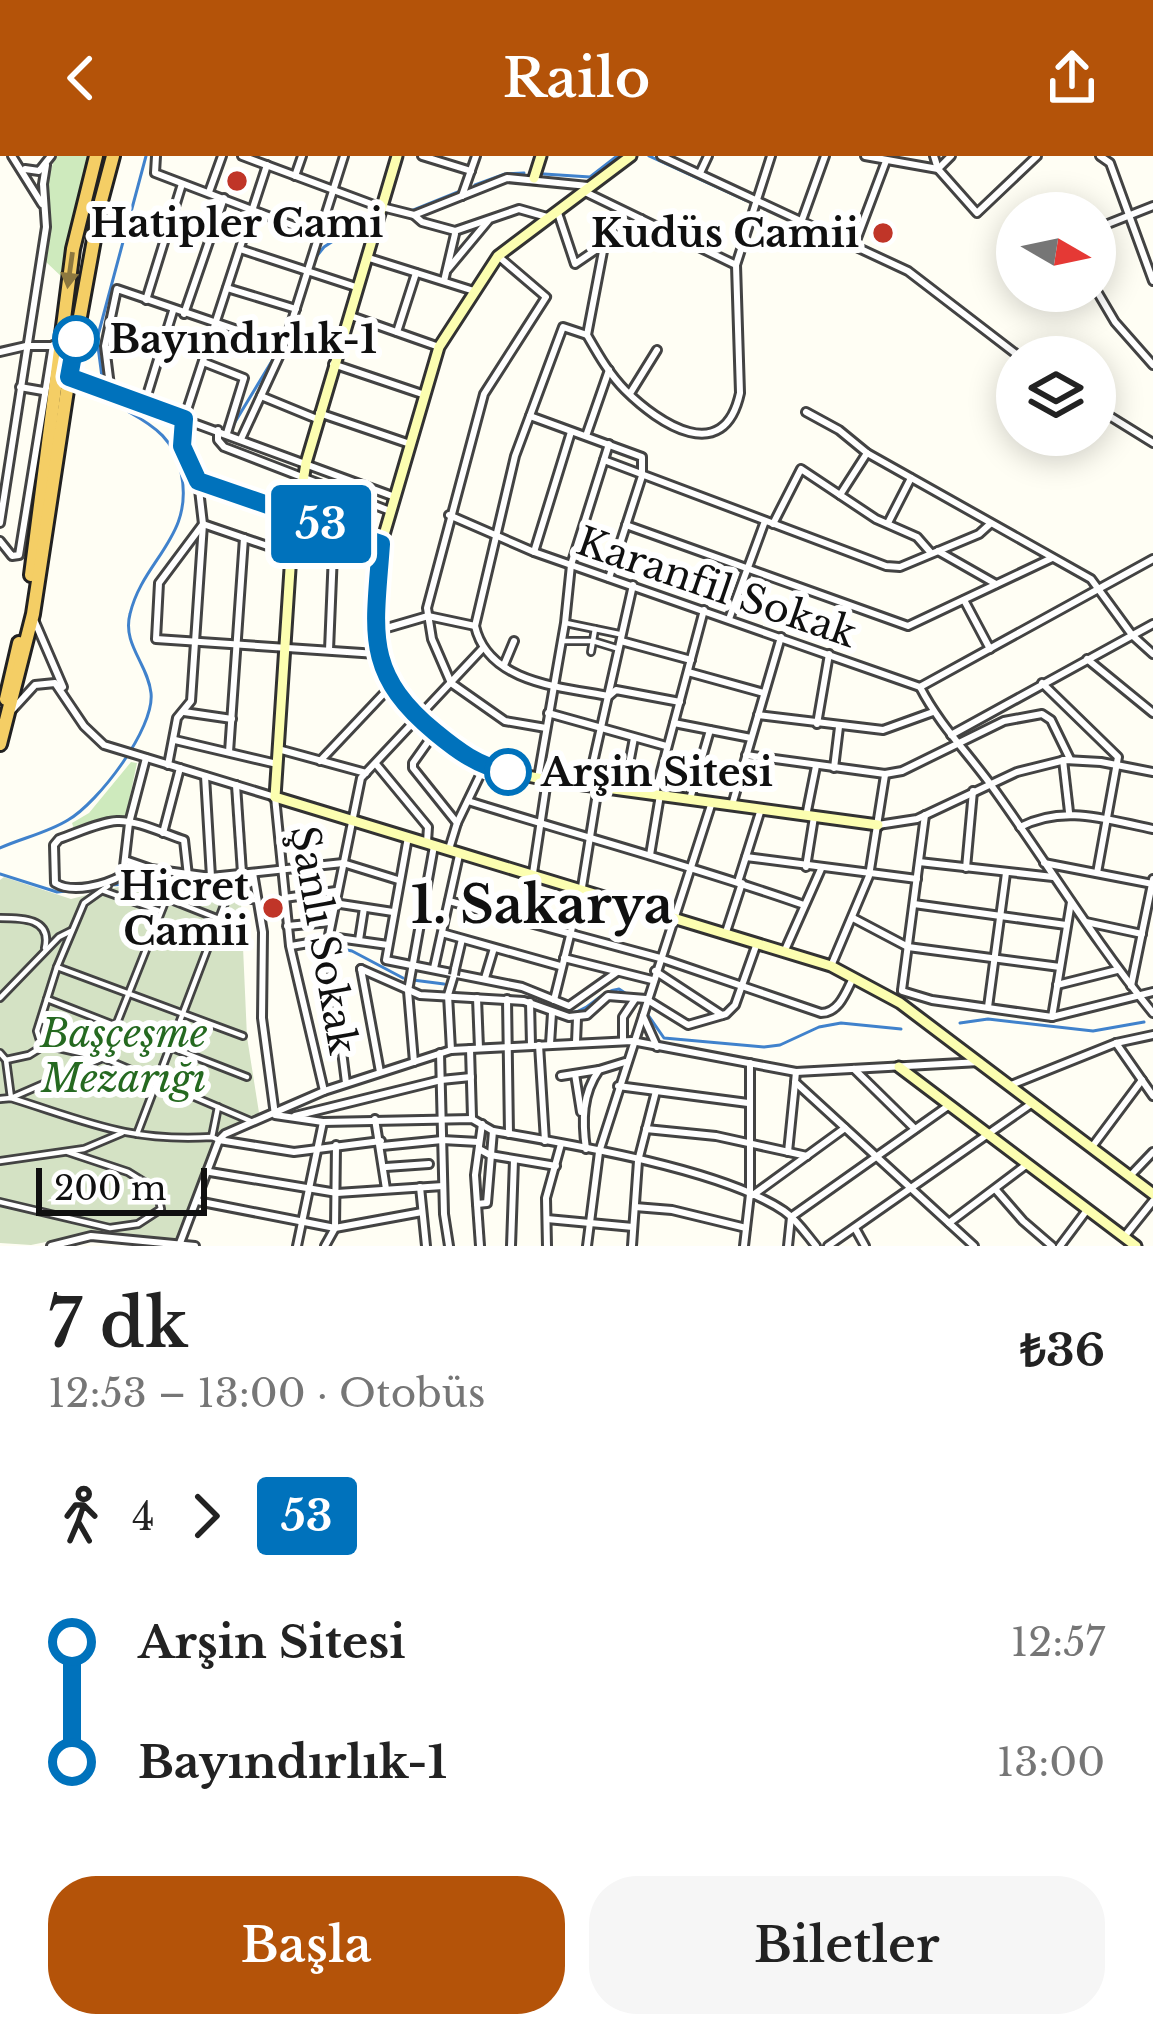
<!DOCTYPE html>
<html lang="tr">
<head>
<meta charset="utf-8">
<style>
  body { margin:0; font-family:"Libre Baskerville",serif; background:#f6f6f6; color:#222; height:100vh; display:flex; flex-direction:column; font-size:45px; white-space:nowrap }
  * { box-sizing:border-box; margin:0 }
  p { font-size:39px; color:#767676 }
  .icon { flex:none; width:66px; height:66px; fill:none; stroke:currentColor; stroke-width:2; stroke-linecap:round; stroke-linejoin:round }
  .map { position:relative; height:1090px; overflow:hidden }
  .panel { display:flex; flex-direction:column; background:#fff; flex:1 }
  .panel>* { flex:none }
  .badge { padding:0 24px; border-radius:9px; font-size:42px; line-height:78px }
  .needle { width:78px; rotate:99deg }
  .tools { position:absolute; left:996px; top:36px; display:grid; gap:24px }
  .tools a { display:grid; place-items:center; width:120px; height:120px; border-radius:50%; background:#fff; box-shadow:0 6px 30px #0003; font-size:60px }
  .scale { position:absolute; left:36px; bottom:30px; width:171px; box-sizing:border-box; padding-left:12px; border:6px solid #101010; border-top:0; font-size:33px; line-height:42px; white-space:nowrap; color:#101010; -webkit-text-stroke:9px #fff; paint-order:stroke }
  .map>.badge { position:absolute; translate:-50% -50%; box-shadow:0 0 0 6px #fff }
  .legs { display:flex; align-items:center; gap:18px; height:132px; padding:0 48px; font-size:39px }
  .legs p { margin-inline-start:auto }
  .overview { display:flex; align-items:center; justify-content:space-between; height:204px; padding:0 48px }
  h1 { font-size:66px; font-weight:600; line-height:90px }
  .button { display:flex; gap:24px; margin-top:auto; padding:24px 48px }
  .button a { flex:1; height:138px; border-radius:48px; background:#b45309; color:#fff; font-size:48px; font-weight:600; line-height:138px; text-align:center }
  .button a+a { background:#f6f6f6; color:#222 }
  ul { padding:0 48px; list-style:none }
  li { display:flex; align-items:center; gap:42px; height:120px; font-size:45px }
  li i { display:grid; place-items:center; width:18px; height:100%; margin:0 15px; background:currentColor }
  li i::after { content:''; width:30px; height:30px; margin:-15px; border:9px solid; border-radius:50%; background:#fff }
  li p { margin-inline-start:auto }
  li:first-child i { background:linear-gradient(#0000 50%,currentColor 0) }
  li:last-child i { background:linear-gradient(currentColor 50%,#0000 0) }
  header { display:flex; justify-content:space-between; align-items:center; height:156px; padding:0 48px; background:#b45309; color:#fff; font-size:54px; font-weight:600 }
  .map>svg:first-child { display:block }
</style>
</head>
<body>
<header><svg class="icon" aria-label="back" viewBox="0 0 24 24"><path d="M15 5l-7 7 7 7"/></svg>Railo<svg class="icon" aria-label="share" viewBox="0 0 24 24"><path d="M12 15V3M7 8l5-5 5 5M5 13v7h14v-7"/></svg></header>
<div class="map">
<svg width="1153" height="1090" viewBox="0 0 1153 1090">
  <rect width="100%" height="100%" fill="#fffef4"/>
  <g fill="#ceeabd">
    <path d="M56 0H89L63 122 45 105C53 69 40 34 56 0Z"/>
    <path d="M131 606 137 607 126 659 75 676 72 667 89 657Z"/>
  </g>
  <path fill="#d4e2c4" d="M4 721 71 743 118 731 182 729 213 734 241 746 247 881 260 963 223 975 216 982 208 1015 176 1085 95 1076 31 1089 0 1087V724Z"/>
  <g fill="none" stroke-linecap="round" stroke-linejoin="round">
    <g stroke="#4082cc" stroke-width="3">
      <path d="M649 0 745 44"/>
      <path d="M544 18 590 21 617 0"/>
      <path d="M475 29 505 18 524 17"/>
      <path d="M411 55 458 36"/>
      <path d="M316 101 324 91 365 64"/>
      <path d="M102 221 97 183 146 0"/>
      <path d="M232 271 278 195"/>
      <path d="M0 692C22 682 47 677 68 664 98 647 155 572 151 537 148 508 122 488 130 458 143 403 195 381 181 316 174 284 156 271 129 256"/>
      <path d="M0 718 57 736 95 732"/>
      <path d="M110 729 165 726 214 733"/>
      <path d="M333 791 352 795 403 822"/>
      <path d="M413 824 444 828"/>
      <path d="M572 857C592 853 599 835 619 833L628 839"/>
      <path d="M648 859 664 882 764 891 780 889 819 871 841 867 901 873"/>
      <path d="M960 867 988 863 1093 875 1144 866"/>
    </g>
    <defs>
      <g id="pedestrian">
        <path d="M566 467 619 478"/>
        <path d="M563 485H593L616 492"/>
        <path d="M591 496 595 473"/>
        <path d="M211 723 215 731 229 736"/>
        <path d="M108 730 84 747 57 811 37 875 41 888 103 902 253 966"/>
        <path d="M104 735 160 755"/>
        <path d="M0 762C22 762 52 762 45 792"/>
        <path d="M57 811 243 880"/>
        <path d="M0 842 59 781 71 775"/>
        <path d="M47 843 247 921"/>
        <path d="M0 897 6 904 11 942 103 902 165 746 171 744 219 763"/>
        <path d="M6 904 29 899 45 889"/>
        <path d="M0 943 11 942C88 966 128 986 212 981L219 984"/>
        <path d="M137 978 229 736 245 744H258"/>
        <path d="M212 981 218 951"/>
        <path d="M0 1005 84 993 122 977"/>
        <path d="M0 1046 110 1072 138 1068 161 1053 157 1034 128 1016 68 996"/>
      </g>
      <g id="minor">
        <path d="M12 0 42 48"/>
        <path d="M156 0 155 17 318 79"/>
        <path d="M242 0 374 49 414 59 422 66 455 75 519 53 547 61"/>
        <path d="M422 0 471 15"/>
        <path d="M661 0 908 115 1020 201"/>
        <path d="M865 0 938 13 951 0"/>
        <path d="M934 0 938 13 977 57 1037 0"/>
        <path d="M1100 0 1110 7 1153 125"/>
        <path d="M25 13 39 15 51 0"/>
        <path d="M700 17 708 0"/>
        <path d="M295 20 302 0"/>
        <path d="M583 35 736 109"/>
        <path d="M209 36 222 0"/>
        <path d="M462 40 476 0"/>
        <path d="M558 57 575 108 641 63"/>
        <path d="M414 59 507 22 588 30"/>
        <path d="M802 64 825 0"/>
        <path d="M1095 73 1153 50"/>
        <path d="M604 90 587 179C598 198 609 218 625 234 659 268 724 311 740 237L736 109 771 0"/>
        <path d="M854 90 886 5"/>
        <path d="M240 93 356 131"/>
        <path d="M498 100 546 141 484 238 427 452 432 483 451 527 505 565 546 572"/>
        <path d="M369 102 474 135"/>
        <path d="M448 113 488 65"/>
        <path d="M444 125 455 78"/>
        <path d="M227 132 296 153"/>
        <path d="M1095 132 1115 166 1153 209"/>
        <path d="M146 144 182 28"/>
        <path d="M184 158 224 42"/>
        <path d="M351 160 439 191"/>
        <path d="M397 176 416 117"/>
        <path d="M587 179 563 171 515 300 475 470C488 527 561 531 609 540L616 534 680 546"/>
        <path d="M0 196 26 190H56"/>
        <path d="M203 206 244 222 227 277"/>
        <path d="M333 208 425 239"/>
        <path d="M71 222 395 341"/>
        <path d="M20 231 43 235"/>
        <path d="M631 236 657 194"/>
        <path d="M111 238 105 190 117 133 284 190"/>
        <path d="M261 240 317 263"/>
        <path d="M144 249 173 155"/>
        <path d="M1095 251 1153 287"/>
        <path d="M806 256 839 274 867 297 1091 423 1132 479 1153 498"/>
        <path d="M319 257 410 288"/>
        <path d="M530 260 642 301V320L609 422"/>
        <path d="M218 274V284L224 291 390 355"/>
        <path d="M586 280 609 214"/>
        <path d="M241 283 284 190 344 0"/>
        <path d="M604 304 886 410 900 411 979 378 990 368"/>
        <path d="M198 325 381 389"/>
        <path d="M840 339 867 297"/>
        <path d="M449 359 534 396 920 531"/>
        <path d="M0 367 46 71 43 28 46 9"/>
        <path d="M888 367 911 322"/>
        <path d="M773 368 801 313 876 363 917 381 931 397"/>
        <path d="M626 369 908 470 1052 402"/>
        <path d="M0 385 12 400 19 399 53 189"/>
        <path d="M938 395 996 428"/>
        <path d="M534 396 571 276"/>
        <path d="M291 398 203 368 159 427 156 483 377 498"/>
        <path d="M964 444 990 493"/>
        <path d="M729 463 765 365"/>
        <path d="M35 466 63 531"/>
        <path d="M380 474 428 460 475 470"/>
        <path d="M621 485 691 504"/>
        <path d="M329 494 333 397 340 375"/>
        <path d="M1087 503 1153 557"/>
        <path d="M504 509 514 485"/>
        <path d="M688 516 764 537"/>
        <path d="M1042 527 1118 601 1097 717"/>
        <path d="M920 531C939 568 967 596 991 629 1046 705 1094 785 1153 857"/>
        <path d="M920 531 1153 403"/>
        <path d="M13 553 35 529 55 527 84 570 104 589 275 641 290 790 324 935"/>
        <path d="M184 556 232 563"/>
        <path d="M548 557 666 590"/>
        <path d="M758 559 883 574 933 556"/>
        <path d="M674 567 751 582"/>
        <path d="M817 568 829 498"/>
        <path d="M435 576 413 607V612L457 667"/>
        <path d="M951 579 1153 468"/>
        <path d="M175 584 277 608"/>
        <path d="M278 593 366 617"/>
        <path d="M229 596 244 382"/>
        <path d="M746 599 885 618 902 615 1004 565 1042 558 1051 564 1070 603"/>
        <path d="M146 602 129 667 123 719C105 729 73 738 55 727L54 689 59 683C77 677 99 666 117 665 137 664 165 678 184 684L188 720"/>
        <path d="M1063 604 1069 656"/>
        <path d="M320 605 390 531"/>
        <path d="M376 608 428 671 427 686"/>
        <path d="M168 609 177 562 191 545 203 368 198 325 181 290 184 263 267 9"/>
        <path d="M834 612 839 571"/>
        <path d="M205 620 211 721"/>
        <path d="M538 622 565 467 571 409 609 288"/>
        <path d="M236 629 242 717"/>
        <path d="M588 629 633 429"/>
        <path d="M624 634 634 582"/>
        <path d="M655 638 704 454"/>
        <path d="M690 643 710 574"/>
        <path d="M468 645C580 680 693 710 804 749"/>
        <path d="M732 649 781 481"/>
        <path d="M806 660 816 610"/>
        <path d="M878 669 917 663 1017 616 1065 604 1101 606 1153 616"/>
        <path d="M1020 671C1064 648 1107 664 1153 673"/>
        <path d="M163 677 180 612"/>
        <path d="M408 681 386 804 522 831 569 850 617 816"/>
        <path d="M449 693 457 667 484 611"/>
        <path d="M650 699 660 639"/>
        <path d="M746 701 917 723"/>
        <path d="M125 704 151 713 211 721 343 707 398 724"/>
        <path d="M919 706 1053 721"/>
        <path d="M1044 707 1153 728"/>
        <path d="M806 711 814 661"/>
        <path d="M966 712 973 635"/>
        <path d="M253 717 263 776 262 862 275 959 323 966 472 963 493 975C570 988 722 1013 784 1055 797 1064 806 1078 816 1090"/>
        <path d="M533 717 547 624"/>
        <path d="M738 726 761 653"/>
        <path d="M284 742 336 735"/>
        <path d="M449 745 660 802 821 857C839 857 846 836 853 822"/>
        <path d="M334 747 393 756"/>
        <path d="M914 748 1066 769"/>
        <path d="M853 762 908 791 1060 811"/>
        <path d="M1086 766 1142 778"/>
        <path d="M287 770 330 766"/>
        <path d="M726 776 742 727"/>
        <path d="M442 777 560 810"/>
        <path d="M359 784 364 752"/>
        <path d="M291 790 338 782 388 789"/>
        <path d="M785 794 821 713"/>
        <path d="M564 802 652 824"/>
        <path d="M831 810 869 720 885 619"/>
        <path d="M434 812 459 699"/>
        <path d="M361 813 420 839 524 845 569 861 587 859 608 840 646 843 688 869 726 858 735 849 757 787"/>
        <path d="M361 813 380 916"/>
        <path d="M455 813 462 783"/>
        <path d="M655 815 722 859"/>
        <path d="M485 822 494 792"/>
        <path d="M1057 829 1117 814"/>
        <path d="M1131 830 1153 723"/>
        <path d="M902 834 925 659"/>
        <path d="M902 835 932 844 1052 861 1153 836"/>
        <path d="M477 842 479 892"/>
        <path d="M507 843 509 978"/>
        <path d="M554 844 582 731 598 631"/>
        <path d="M530 846 531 889"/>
        <path d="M988 851 1006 717"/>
        <path d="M643 860 657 891"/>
        <path d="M1052 861 1071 746"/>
        <path d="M623 883V861L635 843"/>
        <path d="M576 886 577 862"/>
        <path d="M1116 887 1153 940"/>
        <path d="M550 888 552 857"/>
        <path d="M539 889 545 985"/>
        <path d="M470 893 472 961"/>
        <path d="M451 894 448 839 454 819"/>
        <path d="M440 897 444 1058 449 1090"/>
        <path d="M414 906 408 835 434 690"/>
        <path d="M854 913 915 973"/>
        <path d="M796 916 795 926 974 1090"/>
        <path d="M575 918 581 956"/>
        <path d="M561 920 599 914"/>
        <path d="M346 927 328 784 361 622 483 492"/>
        <path d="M1011 929 1116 887 1153 879"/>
        <path d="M618 930 748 947"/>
        <path d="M295 960 441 924 471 921"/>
        <path d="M375 963 386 1033"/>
        <path d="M482 968 475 1019 477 1048 487 1047 493 975"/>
        <path d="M646 973 716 980 807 1000"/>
        <path d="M219 984 225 978 324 935 451 894 632 885 796 916 980 906"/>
        <path d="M219 984 294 996 381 985"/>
        <path d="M382 990 442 984 479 986"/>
        <path d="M1092 991 1142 924"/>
        <path d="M479 993 490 999 556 1010"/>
        <path d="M586 993C582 965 582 938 599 914L625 906"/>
        <path d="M788 996 795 927"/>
        <path d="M386 1011 429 1008"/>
        <path d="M210 1016 337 1037 443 1030"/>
        <path d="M1131 1019 1153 996"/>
        <path d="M420 1031 426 1090"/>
        <path d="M996 1034 1023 1065 1052 1090"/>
        <path d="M753 1039 845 972"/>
        <path d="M197 1045 335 1072 422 1056"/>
        <path d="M477 1048 480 1090"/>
        <path d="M635 1051 672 1054 746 1072"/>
        <path d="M547 1063 633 1071"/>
        <path d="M949 1067 1026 1009"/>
        <path d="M855 1072 865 1090"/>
        <path d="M1124 1081 1153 1045"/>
        <path d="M180 1087 219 984"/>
        <path d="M51 1090 91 1080 195 1090"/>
        <path d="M297 1090 323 966"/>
        <path d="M325 1090 335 1072 336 989"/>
        <path d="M511 1090 514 1004"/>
        <path d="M547 1090 546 1042 561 988"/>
        <path d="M587 1090 599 996 712 646"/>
        <path d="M632 1090 638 1005 656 935"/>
        <path d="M744 1090 750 1038V907"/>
        <path d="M788 1090 791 1061 948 950"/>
        <path d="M828 1090 1031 948"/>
        <path d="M1060 1090 1087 1054"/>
      </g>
      <g id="secondary">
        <path d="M397 0 306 307 291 398 275 641 831 810 900 847 1153 1038"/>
        <path d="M631 0 498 100 439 191 381 389 377 498 383 517 390 531 420 563 484 611 547 624 878 669"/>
        <path d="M534 22 541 0"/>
        <path d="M899 911 1136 1090"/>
      </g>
      <g id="trunk">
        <path d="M31 419 73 93 96 0"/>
        <path d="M6 543 19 487"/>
        <path d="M0 588 33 458 69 221 101 45 113 0"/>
      </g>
    </defs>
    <use href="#pedestrian" stroke="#434343" stroke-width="10"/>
    <use href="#minor" stroke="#434343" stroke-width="12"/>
    <use href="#secondary" stroke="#323232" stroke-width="15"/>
    <use href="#trunk" stroke="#212121" stroke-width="18"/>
    <use href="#pedestrian" stroke="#fff" stroke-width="4.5"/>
    <use href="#minor" stroke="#fff" stroke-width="6"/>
    <use href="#secondary" stroke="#fcfeb0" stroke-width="9"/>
    <use href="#trunk" stroke="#f4ce65" stroke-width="12"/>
    <defs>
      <path id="minor-bridge" d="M454 819 455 813"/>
    </defs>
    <use href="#minor-bridge" stroke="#434343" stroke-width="12" stroke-linecap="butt"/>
    <use href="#minor-bridge" stroke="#fff" stroke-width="6"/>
  </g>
  <defs><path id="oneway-solid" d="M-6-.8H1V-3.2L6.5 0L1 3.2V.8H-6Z" transform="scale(3)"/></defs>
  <use fill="#8d783f" href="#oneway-solid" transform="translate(70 114) rotate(98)"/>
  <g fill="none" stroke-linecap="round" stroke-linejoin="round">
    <defs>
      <path id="line-1" d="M76 183 69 221 184 263 182 290 198 325 381 388C375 474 362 516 435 576 458 595 478 610 508 616"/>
    </defs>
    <use href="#line-1" stroke="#fff" stroke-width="27"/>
    <use href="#line-1" stroke="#0072bc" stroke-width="18"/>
  </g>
  <g fill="#c03528" stroke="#fff" stroke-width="4.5">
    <circle cx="237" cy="25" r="12"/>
    <circle cx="883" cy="77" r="12"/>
    <circle cx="273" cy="752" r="12"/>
  </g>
  <g fill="#fff" stroke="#0072bc" stroke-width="6">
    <circle cx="76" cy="183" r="21"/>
    <circle cx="508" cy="616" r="21"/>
  </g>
  <g text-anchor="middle" stroke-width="12" stroke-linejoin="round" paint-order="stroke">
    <g font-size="39" font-weight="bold" fill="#101010" stroke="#fff" text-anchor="end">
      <text x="237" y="81" text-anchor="middle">Hatipler Cami</text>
      <text x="859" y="91">Kudüs Camii</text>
      <text x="249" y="744">Hicret<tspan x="249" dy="45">Camii</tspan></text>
    </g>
    <g font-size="39" font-weight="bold" fill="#101010" stroke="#fff" text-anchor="start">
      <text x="109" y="197">Bayındırlık-1</text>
      <text x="541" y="630">Arşin Sitesi</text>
    </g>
    <g font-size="39" fill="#101010" stroke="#fff">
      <text transform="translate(717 431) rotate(19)" y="14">Karanfil Sokak</text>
      <text transform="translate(324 784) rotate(80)" y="14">Şanlı Sokak</text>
    </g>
    <g font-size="39" font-style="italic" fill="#256920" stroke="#fff">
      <text x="124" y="891">Başçeşme<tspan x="124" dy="45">Mezarığı</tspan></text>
    </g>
    <g font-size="51" font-weight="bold" fill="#101010" stroke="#fff">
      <text x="542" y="767">1. Sakarya</text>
    </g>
  </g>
</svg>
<div class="tools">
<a><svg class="needle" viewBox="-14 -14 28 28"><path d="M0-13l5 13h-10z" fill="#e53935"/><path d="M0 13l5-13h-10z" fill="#767676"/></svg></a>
<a><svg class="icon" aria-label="layers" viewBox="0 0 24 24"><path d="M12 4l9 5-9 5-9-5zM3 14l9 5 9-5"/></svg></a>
</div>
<div class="scale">200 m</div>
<b class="badge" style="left:321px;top:368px;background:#0072bc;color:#fff">53</b>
</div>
<section class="panel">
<div class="overview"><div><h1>7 dk</h1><p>12:53 – 13:00 · Otobüs</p></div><b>₺36</b></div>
<div class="legs"><svg class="icon" aria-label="walk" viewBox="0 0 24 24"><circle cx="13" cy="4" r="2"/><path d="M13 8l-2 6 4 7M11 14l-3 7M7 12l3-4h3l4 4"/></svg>4<svg class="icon" aria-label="forward" viewBox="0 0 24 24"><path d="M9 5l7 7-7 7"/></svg><b class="badge" style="background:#0072bc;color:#fff">53</b></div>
<ul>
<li><i style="color:#0072bc"></i><b>Arşin Sitesi</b><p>12:57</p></li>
<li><i style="color:#0072bc"></i><b>Bayındırlık-1</b><p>13:00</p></li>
</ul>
<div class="button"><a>Başla</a><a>Biletler</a></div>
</section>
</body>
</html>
